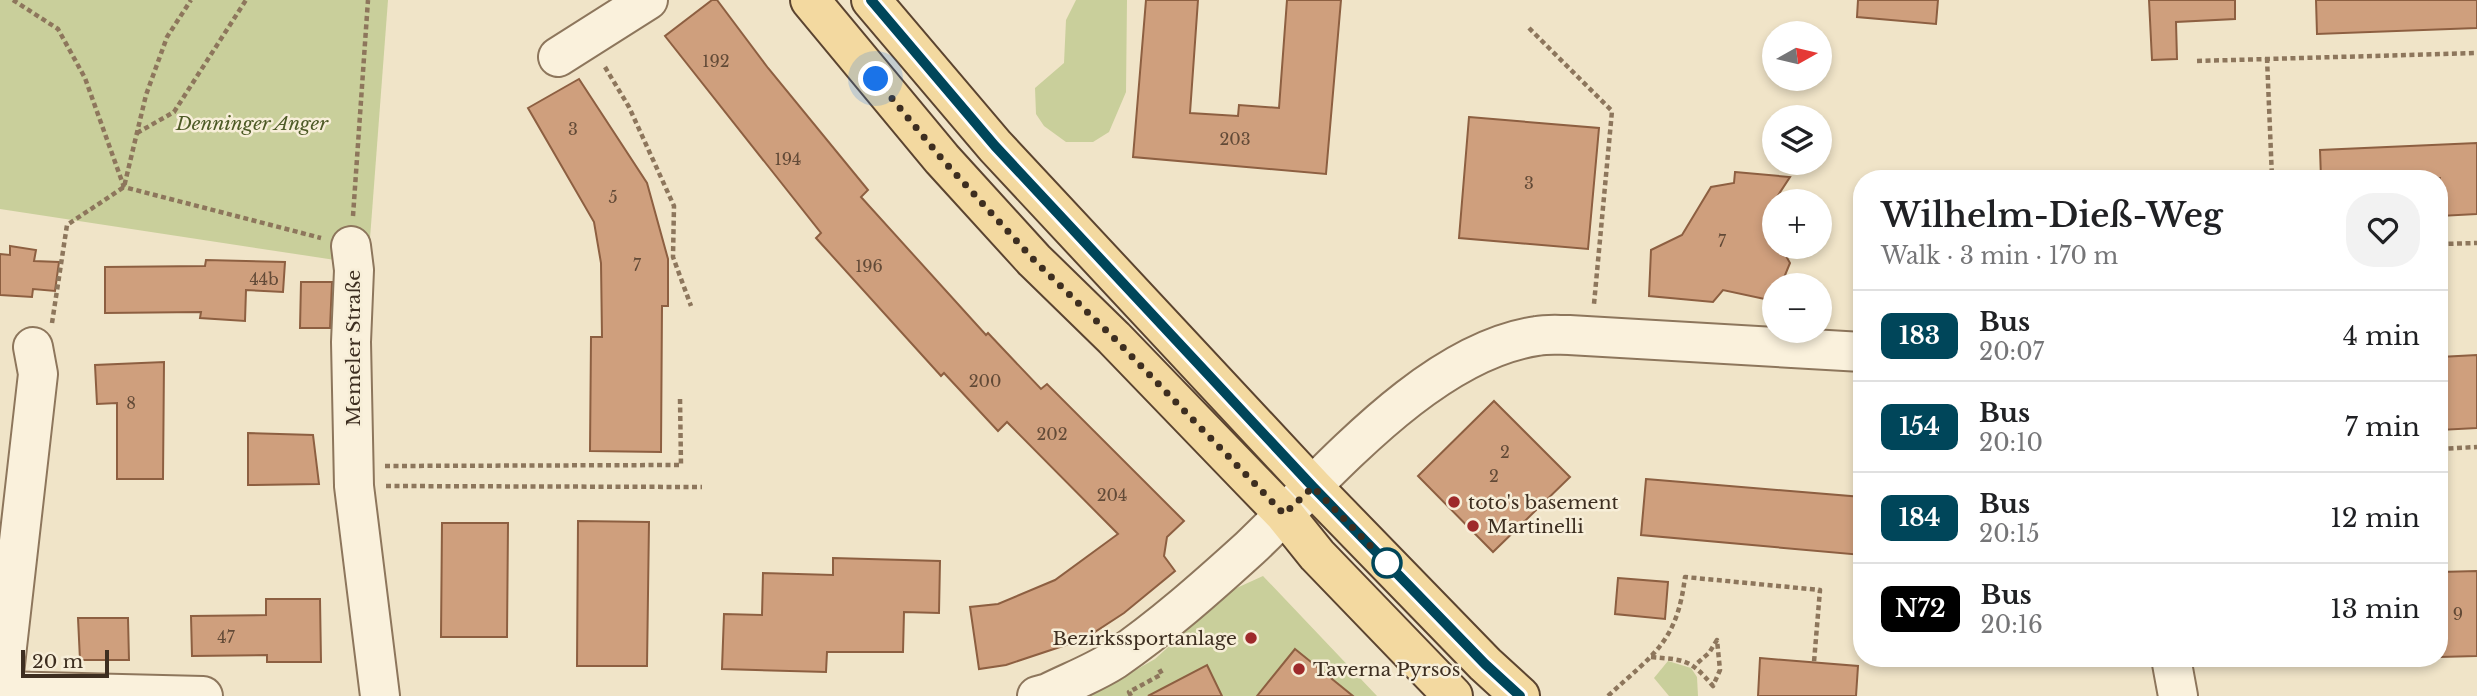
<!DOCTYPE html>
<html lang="en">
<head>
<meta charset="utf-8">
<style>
  body { margin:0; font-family:"Libre Baskerville",serif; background:#f2f2f2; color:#202124; height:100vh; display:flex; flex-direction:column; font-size:26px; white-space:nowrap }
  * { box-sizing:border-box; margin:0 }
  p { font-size:23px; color:#757577 }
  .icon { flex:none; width:38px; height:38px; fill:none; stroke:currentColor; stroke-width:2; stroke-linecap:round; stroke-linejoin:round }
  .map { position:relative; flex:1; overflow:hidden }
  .sheet { position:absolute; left:1853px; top:170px; width:595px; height:497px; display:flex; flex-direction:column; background:#fff; border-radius:28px; box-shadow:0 4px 10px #0003 }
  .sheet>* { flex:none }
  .badge { padding:0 14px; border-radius:10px; font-size:24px; line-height:46px }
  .needle { width:46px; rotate:82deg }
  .tools { position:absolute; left:1762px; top:21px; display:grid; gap:14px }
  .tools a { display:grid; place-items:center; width:70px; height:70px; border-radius:50%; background:#fff; box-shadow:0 4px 10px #0003; font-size:35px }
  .scale { position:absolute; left:21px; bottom:18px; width:88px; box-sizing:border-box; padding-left:7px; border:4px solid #3d2e20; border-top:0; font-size:19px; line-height:24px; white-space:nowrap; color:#3d2e20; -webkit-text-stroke:5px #f7eed8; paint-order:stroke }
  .you { position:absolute; width:35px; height:35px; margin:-18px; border:5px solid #fff; border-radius:50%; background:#1a73e8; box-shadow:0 0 0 10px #1a73e833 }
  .map>.badge { position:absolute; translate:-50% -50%; box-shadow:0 0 0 4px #fff }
  .round { display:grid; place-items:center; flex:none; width:74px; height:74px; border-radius:28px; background:#f2f2f2 }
  .overview { display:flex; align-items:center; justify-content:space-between; height:119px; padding:0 28px }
  h1 { font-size:33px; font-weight:600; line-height:52px }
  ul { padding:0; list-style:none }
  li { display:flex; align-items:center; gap:21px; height:91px; padding:0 28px; border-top:2px solid #e0e0e0 }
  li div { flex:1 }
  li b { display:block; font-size:26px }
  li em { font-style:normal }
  li .badge { min-width:77px; font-weight:700; text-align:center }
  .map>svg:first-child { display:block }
</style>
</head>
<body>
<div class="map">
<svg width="2477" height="696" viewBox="0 0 2477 696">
  <rect width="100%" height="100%" fill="#f0e4c8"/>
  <g fill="#c9cf9b">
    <path d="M0 0H388L368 265 0 209Z"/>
    <path d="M1076 0H1127L1126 92 1109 132 1093 142H1066L1044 126 1036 114 1035 88 1064 63 1066 20Z"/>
    <path d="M1263 576 1377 696H1090L1155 659 1230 591Z"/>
    <path d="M1668 661 1691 668 1697 677 1698 696H1669L1654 678Z"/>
  </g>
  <g fill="#cf9f7d" stroke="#8d5f41" stroke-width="2">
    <path d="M712 0H717L768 68 868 190 861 197 986 335 988 333 1041 389 1047 384 1184 521 1167 537 1164 556 1175 571 1124 613 1084 639 1006 665 979 669 970 607 998 604 1055 580 1118 534 1007 422 998 431 944 373 941 376 816 238 821 233 665 36Z"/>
    <path d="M1146 0H1198L1190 113 1238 116 1239 105 1279 108 1287 0H1341L1326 174 1133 157Z"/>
    <path d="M1858 0H1938L1936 24 1857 17Z"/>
    <path d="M2149 0H2235V19L2176 22 2177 59 2152 60Z"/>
    <path d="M2316 0H2477V28L2317 34Z"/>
    <path d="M579 79 647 183 668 259V306H662L661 452 590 451 591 337H602L601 263 594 222 528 108Z"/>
    <path d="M1469 117 1599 128 1588 249 1459 238Z"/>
    <path d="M2477 143V214L2440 216V178H2321L2320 150Z"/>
    <path d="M1735 172 1790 177 1775 200 1774 247H1781L1790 263 1781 285H1774V301L1723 290 1713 302 1649 296 1651 250 1682 235 1711 187 1734 183Z"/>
    <path d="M10 246 36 250 34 261 59 262 55 291 33 289 32 297 0 295V254L10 255Z"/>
    <path d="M206 260 285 262 283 292 246 290 245 321 200 318 201 312 105 313V267L205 266Z"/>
    <path d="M301 282H332L330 328H300Z"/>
    <path d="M2477 355V428L2440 430V357Z"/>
    <path d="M164 362 163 479H117V403L97 404 95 365Z"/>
    <path d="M1494 401 1570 477 1493 552 1418 476Z"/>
    <path d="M248 433 313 435 319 484 248 485Z"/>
    <path d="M1646 479 1862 497V555L1641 535Z"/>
    <path d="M578 521 649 522 647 666H577Z"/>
    <path d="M442 523H508L507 637H441Z"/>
    <path d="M833 558 940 561 939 613 904 612 903 652H827L826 672 722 669 724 614 762 615 763 573 833 575Z"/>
    <path d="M2477 571V656L2440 657V572Z"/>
    <path d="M1618 578 1668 582 1665 619 1615 614Z"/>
    <path d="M266 599H320L321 662H267V655L192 656 191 616 266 615Z"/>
    <path d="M78 618H128L129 660H80Z"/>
    <path d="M1295 649 1353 696H1257Z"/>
    <path d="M1760 658 1858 666 1856 696H1758Z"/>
    <path d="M1207 665 1222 696H1148Z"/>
  </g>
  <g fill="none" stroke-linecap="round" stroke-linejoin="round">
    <defs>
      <g id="minor">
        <path d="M558 57 648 0"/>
        <path d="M351 246 354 270 351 342 354 486 380 696"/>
        <path d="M2171 658 2178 696"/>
        <path d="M0 691 203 696"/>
        <path d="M2 691 38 374 33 347"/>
        <path d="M1037 696 1048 693C1070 682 1094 673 1114 660 1162 627 1207 587 1250 548 1327 475 1428 352 1537 336 1547 334 1558 335 1569 335L1862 352"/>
      </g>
      <g id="major">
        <path d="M810 0 942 159 1034 260 1114 338 1251 480 1284 514 1317 555 1453 696"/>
        <path d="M871 0 995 146 1313 487 1485 664 1520 696"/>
      </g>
    </defs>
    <use href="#minor" stroke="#8d765c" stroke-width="42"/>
    <use href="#major" stroke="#5b4430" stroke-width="42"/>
    <g stroke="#8d765c" stroke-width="4.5" stroke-dasharray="5 3.5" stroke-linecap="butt">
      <path d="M13 0 58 29 85 78 124 187 321 238"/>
      <path d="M1529 28 1612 111 1594 304"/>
      <path d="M2267 58 2272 178"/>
      <path d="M2197 61 2477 53"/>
      <path d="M605 67 629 107 674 206 673 257 691 306"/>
      <path d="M137 133 174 112 246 0"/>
      <path d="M353 216 368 0"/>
      <path d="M2440 244 2477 243"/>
      <path d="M52 323 67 225 124 187 146 95 167 37 191 0"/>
      <path d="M2440 449 2477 447"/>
      <path d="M385 466 681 465 680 398"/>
      <path d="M386 486 702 487"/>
      <path d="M1651 657C1686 660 1690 659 1713 686L1720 670 1717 640 1709 653 1695 665"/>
      <path d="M1131 696 1129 692 1162 674 1158 667"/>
      <path d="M1608 696C1653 654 1677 643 1685 577L1820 590 1814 662"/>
    </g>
    <use href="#minor" stroke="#faf1dc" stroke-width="38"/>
    <use href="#major" stroke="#f3d9a0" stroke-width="38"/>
  </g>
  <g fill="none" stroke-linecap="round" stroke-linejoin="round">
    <defs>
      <path id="line" d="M871 0 995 146 1313 487 1485 664 1520 696"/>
    </defs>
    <use href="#line" stroke="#fff" stroke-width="16"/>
    <use href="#line" stroke="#00465a" stroke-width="10"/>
    <path stroke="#3d2e20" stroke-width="7" stroke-dasharray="0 12.6" d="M876 79 942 159 1034 260 1114 338 1284 514 1313 487 1387 563"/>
  </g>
  <g fill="#9e2a2b" stroke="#f7eed8" stroke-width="2.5">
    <circle cx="1454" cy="502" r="7"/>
    <circle cx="1473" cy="526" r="7"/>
    <circle cx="1251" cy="638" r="7"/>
    <circle cx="1299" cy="669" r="7"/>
  </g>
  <circle fill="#fff" stroke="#00465a" stroke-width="3.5" cx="1387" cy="563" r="14"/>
  <g text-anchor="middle" stroke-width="5" stroke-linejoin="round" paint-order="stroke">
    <g font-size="16" fill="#624a37">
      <text x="716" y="67">192</text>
      <text x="573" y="135">3</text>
      <text x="1235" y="145">203</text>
      <text x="788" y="165">194</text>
      <text x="1529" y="189">3</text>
      <text x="613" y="203">5</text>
      <text x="1722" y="247">7</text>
      <text x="637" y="271">7</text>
      <text x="869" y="272">196</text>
      <text x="264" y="285">44b</text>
      <text x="985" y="387">200</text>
      <text x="131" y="409">8</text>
      <text x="1052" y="440">202</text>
      <text x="1505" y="458">2</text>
      <text x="1494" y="482">2</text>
      <text x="1112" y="501">204</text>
      <text x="2458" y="620">9</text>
      <text x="226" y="643">47</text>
    </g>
    <g font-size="19" font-style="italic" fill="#4d5a26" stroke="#f7eed8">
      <text x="252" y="130">Denninger Anger</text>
    </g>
    <g font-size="19" fill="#3d2e20" stroke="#f7eed8">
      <text transform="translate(353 348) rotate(-90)" y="7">Memeler Straße</text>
    </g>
    <g font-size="19" fill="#3d2e20" stroke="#f7eed8" text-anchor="start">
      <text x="1468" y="509">toto's basement</text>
      <text x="1487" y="533">Martinelli</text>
      <text x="1237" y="645" text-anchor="end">Bezirkssportanlage</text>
      <text x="1313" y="676">Taverna Pyrsos</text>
    </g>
  </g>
</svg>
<div class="tools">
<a><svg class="needle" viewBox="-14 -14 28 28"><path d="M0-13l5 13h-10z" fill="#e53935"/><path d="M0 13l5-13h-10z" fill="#757577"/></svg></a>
<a><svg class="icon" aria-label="layers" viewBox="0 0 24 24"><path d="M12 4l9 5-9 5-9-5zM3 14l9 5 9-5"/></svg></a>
<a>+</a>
<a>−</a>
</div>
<div class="scale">20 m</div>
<div class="you" style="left:876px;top:79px"></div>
<section class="sheet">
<div class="overview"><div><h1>Wilhelm-Dieß-Weg</h1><p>Walk · 3 min · 170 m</p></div><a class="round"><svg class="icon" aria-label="heart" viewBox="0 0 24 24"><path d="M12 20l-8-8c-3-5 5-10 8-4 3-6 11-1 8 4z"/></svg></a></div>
<ul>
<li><span class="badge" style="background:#00465a;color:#fff">183</span><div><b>Bus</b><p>20:07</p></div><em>4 min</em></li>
<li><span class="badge" style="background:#00465a;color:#fff">154</span><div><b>Bus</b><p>20:10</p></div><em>7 min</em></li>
<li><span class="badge" style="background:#00465a;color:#fff">184</span><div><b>Bus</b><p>20:15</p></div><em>12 min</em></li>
<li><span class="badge" style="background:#000;color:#fff">N72</span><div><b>Bus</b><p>20:16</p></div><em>13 min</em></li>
</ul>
</section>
</div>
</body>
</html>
